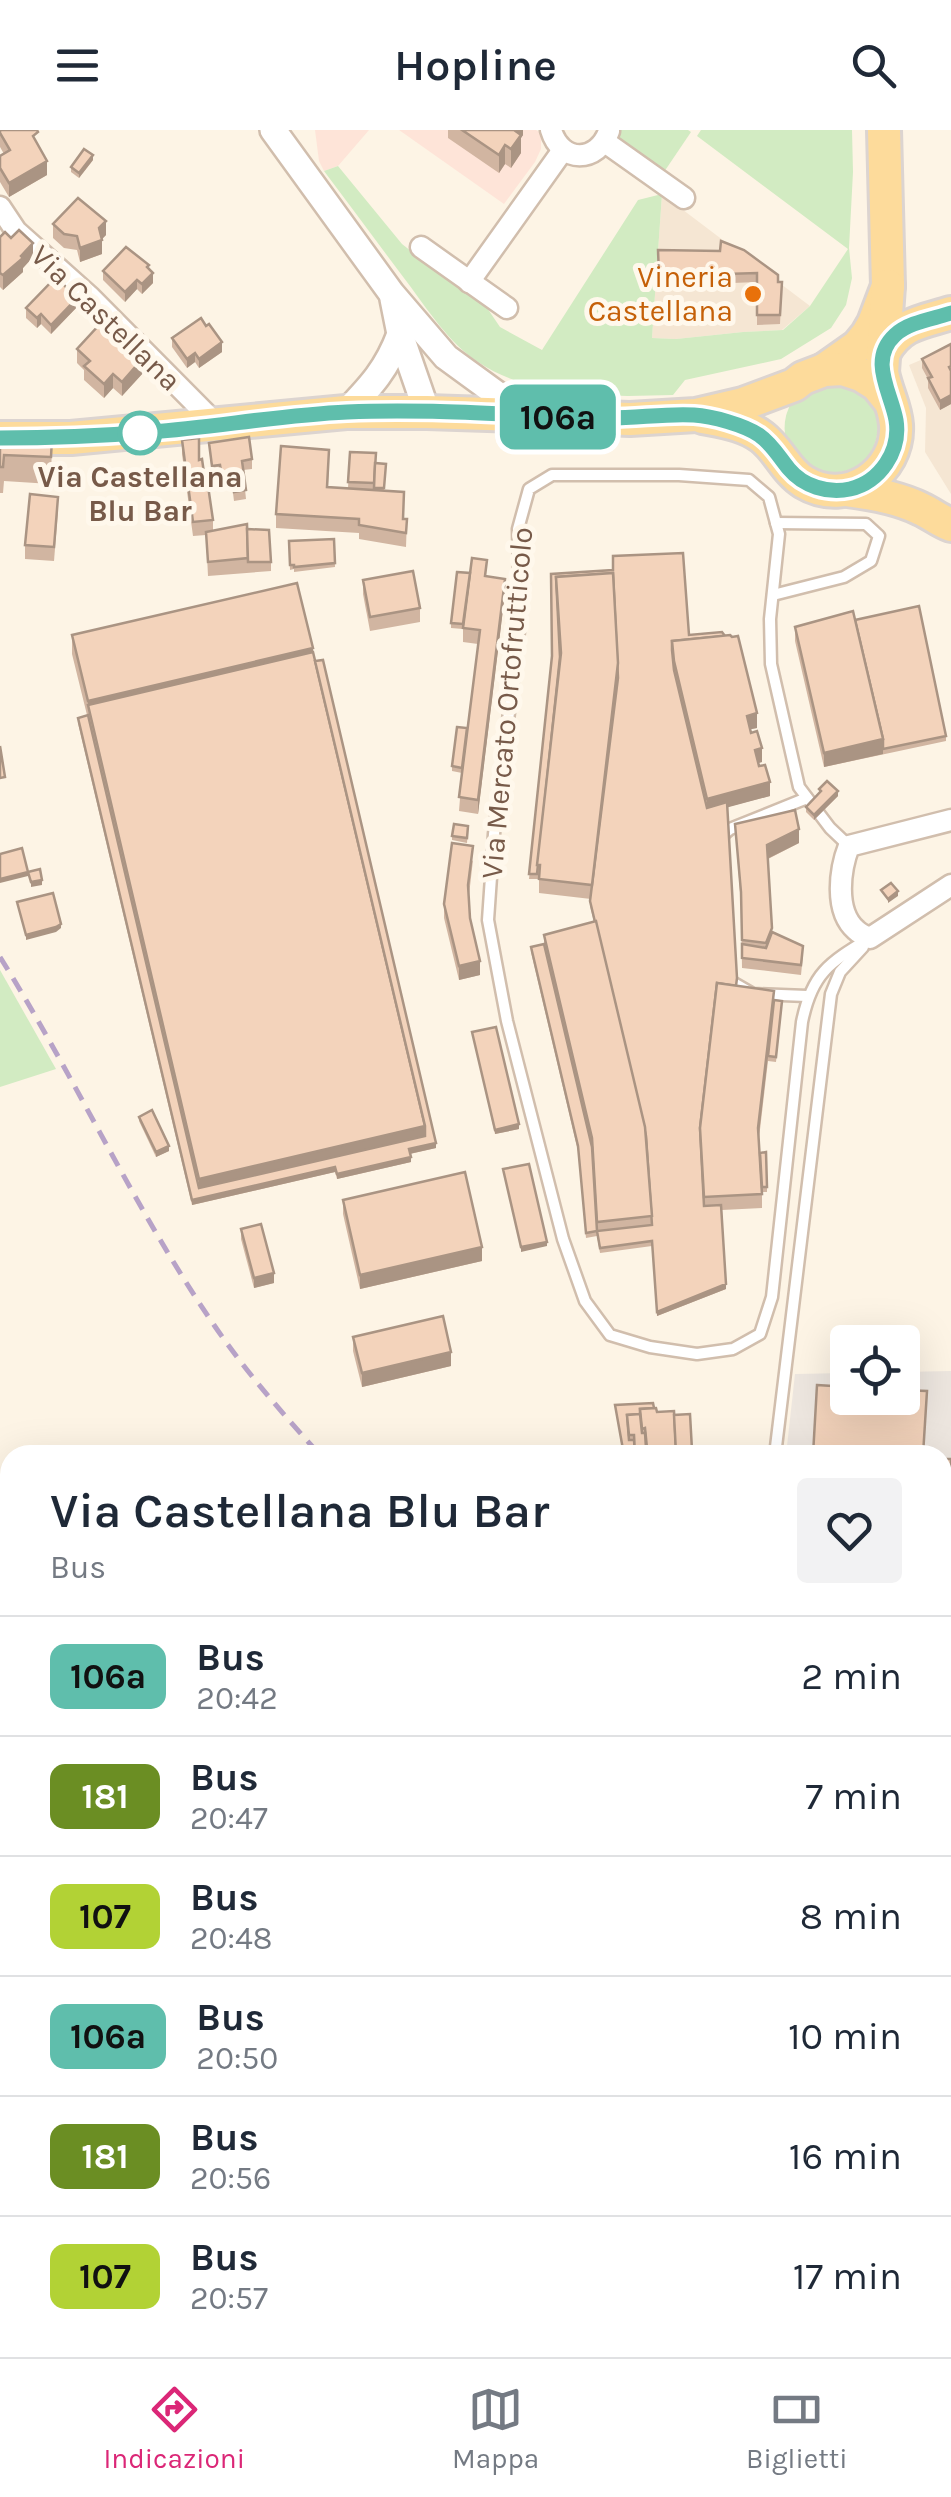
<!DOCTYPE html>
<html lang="it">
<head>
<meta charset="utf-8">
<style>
  body { margin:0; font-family:Karla,sans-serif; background:#f2f2f3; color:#1f2937; height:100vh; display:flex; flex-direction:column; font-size:38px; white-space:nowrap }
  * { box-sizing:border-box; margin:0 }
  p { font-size:32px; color:#747a83 }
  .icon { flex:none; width:55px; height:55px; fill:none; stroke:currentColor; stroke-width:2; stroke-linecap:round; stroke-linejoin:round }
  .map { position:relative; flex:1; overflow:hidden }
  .panel { position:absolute; left:0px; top:1315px; width:952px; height:912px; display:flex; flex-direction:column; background:#fff; border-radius:30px 30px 0 0; box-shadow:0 10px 40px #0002 }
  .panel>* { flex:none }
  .badge { padding:0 20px; border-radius:15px; font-size:35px; line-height:65px }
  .buttons { position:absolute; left:830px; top:1195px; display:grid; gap:20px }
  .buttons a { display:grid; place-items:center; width:90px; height:90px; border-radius:10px; background:#fff; box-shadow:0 10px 40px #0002; font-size:50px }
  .map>.badge { position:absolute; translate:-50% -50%; box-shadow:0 0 0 5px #fff }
  .round { display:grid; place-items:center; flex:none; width:105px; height:105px; border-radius:10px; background:#f2f2f3 }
  .headline { display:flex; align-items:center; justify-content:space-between; height:170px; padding:0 50px }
  h1 { font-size:48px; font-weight:600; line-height:75px }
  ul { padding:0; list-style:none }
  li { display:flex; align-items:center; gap:30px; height:120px; padding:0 50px; border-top:2px solid #e0e1e3 }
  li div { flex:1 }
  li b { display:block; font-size:38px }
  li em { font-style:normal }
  li .badge { min-width:110px; font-weight:700; text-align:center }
  header { display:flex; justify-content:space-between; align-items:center; height:130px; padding:0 50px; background:#fff; font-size:45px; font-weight:600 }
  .menu { display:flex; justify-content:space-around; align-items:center; height:140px; border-top:2px solid #e0e1e3; background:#fff; font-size:28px; color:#747a83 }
  .menu a { display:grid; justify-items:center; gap:5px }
  .menu .on { color:#db2777 }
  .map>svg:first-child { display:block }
</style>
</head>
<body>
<header><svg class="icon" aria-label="menu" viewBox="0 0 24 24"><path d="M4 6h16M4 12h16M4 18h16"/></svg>Hopline<svg class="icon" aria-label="search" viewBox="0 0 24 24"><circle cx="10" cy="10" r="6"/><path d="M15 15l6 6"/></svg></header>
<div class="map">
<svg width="951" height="2227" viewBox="0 0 951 2227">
  <rect width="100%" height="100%" fill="#fdf4e5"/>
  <g fill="#f5e6d3">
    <path d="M662 64 810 176 782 200 743 202 676 209 652 208Z"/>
    <path d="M951 217V364L925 322 926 278 909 235Z"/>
    <path d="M0 1589H10V1788L0 1787Z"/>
    <path d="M11 2218H190V2227H107Z"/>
  </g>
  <g fill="#fee4d8">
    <path d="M315 0H369L338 36 324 41 319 31Z"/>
    <path d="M399 0H536L541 3V19L535 32 504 74Z"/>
  </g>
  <path fill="#ede6df" d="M951 1241V1609L942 1607V1325H786L795 1244 847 1243 848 1268H902L903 1242Z"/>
  <path fill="#f1e1f9" d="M0 1837 10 1838V2123H0Z"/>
  <g fill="#d2ebc2">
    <path d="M617 0H688L691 2 664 42 620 11Z"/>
    <path d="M701 0H852L853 42 849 118 852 148 846 175 831 198 781 229 685 250 673 265C609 267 533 269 478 232 449 213 428 180 407 152 379 115 352 78 324 41L338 36 402 114 426 133 481 169 500 197 542 220 638 70 662 64 652 208 676 209 743 202 783 200 810 176 848 119 697 6Z"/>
    <path d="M842 251C864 265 883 275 877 305 866 368 772 344 786 286 788 279 792 270 797 265 807 257 829 255 842 251Z"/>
    <path d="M0 840 56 939 0 957Z"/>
    <path d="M943 1731 951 1732V2054L943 2067 942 2009 945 2001H942Z"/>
  </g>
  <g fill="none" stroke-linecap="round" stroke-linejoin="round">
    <defs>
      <g id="service">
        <path d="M773 465 844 447 871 431 879 406 866 394 776 393"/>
        <path d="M722 706 730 699 807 668"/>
        <path d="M849 716 830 698 799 657 771 534 770 489 779 404 769 367 749 350 679 345H552L529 359 518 399 520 493 494 704 488 790 507 891 563 1109 585 1171 610 1205 650 1217 697 1224 733 1219 760 1204 772 1167 802 892C812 843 829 833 870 808"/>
        <path d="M727 849 753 864 807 866"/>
        <path d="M775 1325 831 864 840 842 863 817"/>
        <path d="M282 2227 296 2218"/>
      </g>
      <g id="minor">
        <path d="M551 0C561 34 598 33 609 1"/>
        <path d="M605 12 684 68"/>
        <path d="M0 77 16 101 90 167 217 295"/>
        <path d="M421 117 507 178"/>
        <path d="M469 152 563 20"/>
        <path d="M951 690 849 716C840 739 834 781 856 800 860 804 865 806 870 808L951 755"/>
        <path d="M0 1802 10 1803"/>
        <path d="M0 2131H10"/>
        <path d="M942 2183 951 2178"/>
        <path d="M407 2218 416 2227"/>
        <path d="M684 2218 698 2227"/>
        <path d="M879 2227 892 2218"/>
      </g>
      <g id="tertiary">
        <path d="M273 0 392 164 446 227 527 286"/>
        <path d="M393 169 400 204 427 282"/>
        <path d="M346 282C371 256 387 239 400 204"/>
      </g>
      <g id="primary">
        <path d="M884 222C900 193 922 192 951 183"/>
        <path d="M824 240 858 216 867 205 874 193 888 156 884 0"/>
        <path d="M703 287C723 291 745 294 762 307 779 320 786 341 804 352 847 378 899 342 896 295 895 277 885 260 882 242L888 156"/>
        <path d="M0 308H71L346 282H427L630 289 696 285 743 274 794 255 803 248 824 240 843 239 861 245 877 255 889 270"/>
        <path d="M847 360C871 363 899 368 921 379 932 384 940 391 951 395"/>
        <path d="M942 2083 951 2072"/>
        <path d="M800 2227 812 2218"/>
      </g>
    </defs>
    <use href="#service" stroke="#d1bead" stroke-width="15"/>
    <use href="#minor" stroke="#d1bead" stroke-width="25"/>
    <use href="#tertiary" stroke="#d1bead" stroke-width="30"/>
    <use href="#primary" stroke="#dcd4d0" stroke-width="38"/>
    <use href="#service" stroke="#fff" stroke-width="10"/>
    <use href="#minor" stroke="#fff" stroke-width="20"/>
    <use href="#tertiary" stroke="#fff" stroke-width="25"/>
    <use href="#primary" stroke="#fddb9b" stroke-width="32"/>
    <g stroke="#b7a2c7" stroke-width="5" stroke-dasharray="15 10" stroke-linecap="butt">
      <path d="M0 827C75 947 134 1078 214 1195 246 1242 283 1284 320 1325"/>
      <path d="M0 1521 10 1523"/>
      <path d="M942 1639 951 1641"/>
      <path d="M942 1659 951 1660"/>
    </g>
  </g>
  <g fill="#d1b5a1">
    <path d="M0 0 38 15 47 45 9 67 0 52V26L4 24 0 17Z"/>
    <path d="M448 0H523V5L521 8V23L511 38 505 34 499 43 448 8Z"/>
    <path d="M93 30 79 48 71 42V37Z"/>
    <path d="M53 94 106 105 102 109V124L80 132 77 120 64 118 53 108Z"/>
    <path d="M0 107 33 127 23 138V142L3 160 0 157Z"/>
    <path d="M658 120 720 121 778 152H782L780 194 757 195V152L659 156Z"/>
    <path d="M149 140 153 153 142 164 137 159 125 172 103 150V141Z"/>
    <path d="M77 177 51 204 41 194 37 198 26 188V178Z"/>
    <path d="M172 208 222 222 199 238 195 232 187 238 172 217Z"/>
    <path d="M951 214V274L940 280 928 258V249L922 238V229Z"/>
    <path d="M77 219 143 243 122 266 113 258 104 268 84 250V240L77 233Z"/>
    <path d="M0 305 52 308 51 354 4 351 3 363H0Z"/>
    <path d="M182 310 199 330 213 390V401L247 399 271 432V441L208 446 206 405 193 406 182 324Z"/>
    <path d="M209 313 252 329V339L243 340 246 369 234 371 232 355 222 356 220 344 212 346Z"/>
    <path d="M350 322 376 333 386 334 384 360 404 389H407L406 417 359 409V403L276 398V384L329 334 328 357 348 358Z"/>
    <path d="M58 381 54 431 25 429V415Z"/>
    <path d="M334 409 335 437 294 442V439L290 440 289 411Z"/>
    <path d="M487 447 505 463 478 684 459 681 462 643 452 641V636L467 598 478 514 463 512V499L451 498V493Z"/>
    <path d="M363 450 420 478V492L370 501 363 464Z"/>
    <path d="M855 490 946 606V611L824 637 795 511V497Z"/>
    <path d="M72 505 313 522 436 1018 410 1024 411 1032 337 1049 335 1042 192 1075 78 593V588L87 585 72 524Z"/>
    <path d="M689 505 757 598 750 599 762 632 758 633 770 666 727 677 736 856 774 871 782 876 776 932 768 931 759 1008 760 1023 767 1057V1062H762V1078L722 1080 726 1159 657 1186 652 1116 600 1123 597 1106 586 1108 578 1021 531 822V817L544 814V805L594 792 590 776 591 769 539 763V749H529L552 527Z"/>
    <path d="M819 659 838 666 814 690 806 682V677L819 663Z"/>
    <path d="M735 694 799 713 768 729 772 802 803 825 801 845 742 838 741 776Z"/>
    <path d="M468 696 467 713 452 710V706Z"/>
    <path d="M473 730 469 765 470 788 480 845 459 850 444 788V774Z"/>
    <path d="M472 902 519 999 495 1004Z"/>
    <path d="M139 987 169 1021 156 1027 139 991Z"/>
    <path d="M343 1070 482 1131 360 1159 343 1084Z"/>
    <path d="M241 1099 274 1153 254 1158 241 1109Z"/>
    <path d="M353 1207 451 1236 362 1257 353 1221Z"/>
    <path d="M615 1275 674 1285 692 1317 751 1325H623Z"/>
    <path d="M942 1329H951L950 1372H946L945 1394H942Z"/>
    <rect x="942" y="1480" width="9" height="37"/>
    <rect x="0" y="1593" width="10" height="52"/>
    <rect x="0" y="1682" width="10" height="45"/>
    <path d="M10 1860V2010L0 2009V1892Z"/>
    <path d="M319 2218H373L380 2227H326Z"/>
  </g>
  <g fill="#aa9483">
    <path d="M514 0H523V5L521 8V23L511 38V19Z"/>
    <path d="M505 15V34L499 43V25Z"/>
    <path d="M93 25V30L79 48V43Z"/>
    <path d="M47 31V45L9 67V53Z"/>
    <path d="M106 91V105L100 111 102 110V124L80 132V118Z"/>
    <path d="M33 113V127L23 138V142L3 160V145Z"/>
    <path d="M153 143V153L142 164V154Z"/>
    <path d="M137 150V159L125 172V162Z"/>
    <path d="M77 168V177L51 204V195Z"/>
    <path d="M41 184V194L37 198V188Z"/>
    <path d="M222 212V222L199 238V229Z"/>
    <path d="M195 223V232L187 238V229Z"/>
    <path d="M143 228V243L122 266V252Z"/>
    <path d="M113 244V258L104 268V254Z"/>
    <path d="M951 265V274L940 280V271Z"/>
    <path d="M505 449V463L478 684V670Z"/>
    <path d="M313 518V536L88 576V571Z"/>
    <path d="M618 533V548L592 769V755Z"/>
    <path d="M757 583V598L747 600V586Z"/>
    <path d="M883 609V624L824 637V623Z"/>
    <path d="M762 618V632L755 634V620Z"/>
    <path d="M770 652V666L707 683V669Z"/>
    <path d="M838 661V666L814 690V685Z"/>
    <path d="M799 699V713L767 729V715Z"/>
    <path d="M28 742V746L0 753V749Z"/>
    <path d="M42 750V755L31 757V752Z"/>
    <path d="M898 761V766L888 773V769Z"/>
    <path d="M61 794V798L56 802 26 810V805Z"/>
    <path d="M480 831V845L459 850V836Z"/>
    <path d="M774 861V875L758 1012V998Z"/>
    <path d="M519 994V999L495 1004V1000Z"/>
    <path d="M425 996V1010L199 1063V1049Z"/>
    <path d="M436 1013V1018L409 1024V1019Z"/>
    <path d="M169 1016V1021L156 1027V1022Z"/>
    <path d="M411 1027V1032L337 1049V1044Z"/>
    <path d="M335 1037V1042L192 1075V1070Z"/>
    <path d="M547 1112V1116L521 1122V1117Z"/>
    <path d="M482 1117V1131L360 1159V1145Z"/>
    <path d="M274 1143V1153L254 1158V1148Z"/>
    <path d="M726 1154V1159L657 1186V1182Z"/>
    <path d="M451 1222V1236L362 1257V1243Z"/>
    <path d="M639 2218H657V2225L654 2227H631V2223Z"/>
  </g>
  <g fill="#f3d3bb" stroke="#aa9483" stroke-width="2.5">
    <path d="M0 0H37L38 2 33 6 47 31 9 53 0 38V26L10 20 0 3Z"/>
    <path d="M462 0H514L521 5 511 19 505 15 499 25Z"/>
    <path d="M84 19 93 25 79 43 71 37Z"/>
    <path d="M78 68 106 91 99 98 102 110 80 118 77 106 64 104 53 94Z"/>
    <path d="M19 100 33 113 21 126 23 128 3 145 0 143V107L5 102 11 108Z"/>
    <path d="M721 111 744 120 778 145V152H782L780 185H757V143L659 146 658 120 720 121Z"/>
    <path d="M126 117 149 135 147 137 153 143 142 154 137 150 125 162 103 141Z"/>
    <path d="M56 147 77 168 51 195 41 184 37 188 26 178Z"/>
    <path d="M201 188 206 196 209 194 222 212 199 229 195 223 187 229 172 208Z"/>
    <path d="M100 194 122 215 125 212 143 228 122 252 113 244 104 254 84 236 90 231 77 219Z"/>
    <path d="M951 214V236L949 237 951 241V265L940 271 928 248 932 247 922 229Z"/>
    <path d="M0 305 52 308 51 327 4 325 3 337H0Z"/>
    <path d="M249 307 252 329 242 331 246 360 234 362 232 345 222 347 220 335 212 336 209 313Z"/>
    <path d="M199 308V330L202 329 205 350 207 349 213 390 193 392 182 310Z"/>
    <path d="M281 316 329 320 327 357 404 362 403 389H407L406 403 359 395V389L276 384Z"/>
    <path d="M350 322 376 323 374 353 348 352Z"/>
    <path d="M375 333 386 334 384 358H374Z"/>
    <path d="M30 364 58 367 54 417 25 415Z"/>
    <path d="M247 394 248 428 208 432 206 402Z"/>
    <path d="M247 399 269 400 271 432H248Z"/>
    <path d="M334 409 335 433 294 437V435H290L289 411Z"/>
    <path d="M683 423 689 505 722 502 725 506 672 511V520L674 540 707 678 727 672 737 848 736 856 717 853 700 998 704 1076 721 1075 726 1154 657 1182 652 1111 600 1118 597 1101 652 1095 646 1006 590 771 618 548 613 443 556 447 560 527 537 744H529L552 526 551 444 613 440V426Z"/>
    <path d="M472 428 487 430 485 446 505 449 478 670 459 667 480 500 463 498Z"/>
    <path d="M413 441 420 478 370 487 363 450Z"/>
    <path d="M457 442 470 443 463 494 451 493Z"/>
    <path d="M613 443 618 533 592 755 539 749 540 735H537L561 523 556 447Z"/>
    <path d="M297 453 313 518 88 571 72 505Z"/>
    <path d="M919 476 946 606 883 619V609L855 490Z"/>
    <path d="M853 481 883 609 824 623 795 497Z"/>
    <path d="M730 505 732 507 738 506 757 583 747 586 751 603 757 601 762 618 755 620 759 636 765 635 770 652 707 669 674 531 672 511Z"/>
    <path d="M313 522 425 996 199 1049 88 575Z"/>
    <path d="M323 530 436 1013 409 1019 411 1027 337 1044 335 1037 192 1070 78 588 88 585 199 1058 425 1006V996L315 531Z"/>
    <path d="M457 597 467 598 462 638 452 636Z"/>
    <path d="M0 616 5 647 0 648Z"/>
    <path d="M827 651 838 661 814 685 806 677 821 661 819 659Z"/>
    <path d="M795 680 799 699 767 715 772 798 766 813 742 810 741 762 735 694Z"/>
    <path d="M454 694 468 696 467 708 452 706Z"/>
    <path d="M452 713 473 716 468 755 470 788 480 831 459 836 444 774Z"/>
    <path d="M22 718 28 742 40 739 42 750 31 752 28 742 0 749V724Z"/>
    <path d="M891 753 898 761 888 769 881 760Z"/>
    <path d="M53 763 61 794 56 797 26 805 17 772Z"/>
    <path d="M596 791 645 997 652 1086 597 1092 592 1008 544 805Z"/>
    <path d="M772 802 803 816 801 835 742 828V814L766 818Z"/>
    <path d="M544 814 592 1017 597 1101 586 1103 578 1016 531 817Z"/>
    <path d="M717 853 774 861 758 998 762 1064 704 1067 700 998Z"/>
    <path d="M774 870 782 871 776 927 768 926Z"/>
    <path d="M496 897 519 994 495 1000 472 902Z"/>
    <path d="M152 980 169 1016 156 1022 139 987Z"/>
    <path d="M766 1022 767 1057H762L760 1023Z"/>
    <path d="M529 1034 547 1112 521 1117 503 1039Z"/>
    <path d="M465 1042 482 1117 360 1145 343 1070Z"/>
    <path d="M261 1094 274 1143 254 1148 241 1099Z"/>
    <path d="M443 1186 451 1222 362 1243 353 1207Z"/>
    <path d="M817 1255 848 1257V1268H902V1260L927 1261 923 1325H813Z"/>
    <path d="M653 1273 654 1278 640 1279V1284L627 1285 629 1310H634L635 1325H624L615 1275Z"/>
    <path d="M656 1278 657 1282 674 1281 676 1318 673 1319 674 1325H639L638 1319 647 1318 645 1298 642 1299 640 1279Z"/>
    <path d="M640 1284 642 1303H645L646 1318 638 1319 639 1323 635 1324 634 1305H629L627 1285Z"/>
    <path d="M690 1284 692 1320 684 1321V1325H674L676 1323 674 1285Z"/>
    <path d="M692 1317 751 1320 750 1325H692Z"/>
    <path d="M260 1321 261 1325H242V1324Z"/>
    <path d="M942 1329H951L950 1358 942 1357Z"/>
    <path d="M942 1366H946L945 1380 942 1379Z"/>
    <rect x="942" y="1480" width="9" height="32"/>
    <rect x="0" y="1593" width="10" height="38"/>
    <rect x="0" y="1682" width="10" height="31"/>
    <path d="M4 1859 10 1860V2000L0 1999V1892Z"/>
    <path d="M332 2218H373L380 2227H339Z"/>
    <path d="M529 2218 535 2227H514Z"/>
    <path d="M609 2218H639L631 2223 633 2227H599L597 2225Z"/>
  </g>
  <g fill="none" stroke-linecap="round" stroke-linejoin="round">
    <defs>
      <path id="line" d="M0 308C51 308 100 306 151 302 216 297 281 285 347 282 432 278 519 286 604 288 634 289 665 283 694 285 712 286 744 295 759 305 772 314 779 327 789 339 803 356 828 364 850 359 880 352 901 321 896 290 891 262 868 230 895 205 909 192 933 189 951 183"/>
    </defs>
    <use href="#line" stroke="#fff" stroke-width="22"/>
    <use href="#line" stroke="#5fbeac" stroke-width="15"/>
  </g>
  <circle fill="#e8710a" stroke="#fff8ec" stroke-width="4" cx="753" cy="164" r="10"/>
  <circle fill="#fff" stroke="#5fbeac" stroke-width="5" cx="140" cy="303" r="20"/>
  <g text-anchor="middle" stroke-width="10" stroke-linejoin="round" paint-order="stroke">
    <g font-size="30" fill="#c56008" stroke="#fff8ec" text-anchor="end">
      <text x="733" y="157">Vineria<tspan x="733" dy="34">Castellana</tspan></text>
    </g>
    <g font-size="30" fill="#775a49" stroke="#fff8ec">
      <text transform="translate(106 188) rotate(44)" y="10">Via Castellana</text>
      <text transform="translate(507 573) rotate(-85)" y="10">Via Mercato Ortofrutticolo</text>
    </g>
    <g font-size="30" font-weight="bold" fill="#775a49" stroke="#fff8ec">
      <text x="140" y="357">Via Castellana<tspan x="140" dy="34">Blu Bar</tspan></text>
    </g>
  </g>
</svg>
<div class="buttons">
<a><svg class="icon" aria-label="locate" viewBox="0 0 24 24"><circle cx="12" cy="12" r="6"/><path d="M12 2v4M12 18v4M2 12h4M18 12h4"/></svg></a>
</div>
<b class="badge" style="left:558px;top:287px;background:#5fbeac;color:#111">106a</b>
<section class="panel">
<div class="headline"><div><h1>Via Castellana Blu Bar</h1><p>Bus</p></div><a class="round"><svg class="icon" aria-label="heart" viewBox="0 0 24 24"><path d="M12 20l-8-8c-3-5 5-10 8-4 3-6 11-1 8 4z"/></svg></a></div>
<ul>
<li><span class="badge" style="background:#5fbeac;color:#111">106a</span><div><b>Bus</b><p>20:42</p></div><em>2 min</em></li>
<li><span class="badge" style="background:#6b8e23;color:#fff">181</span><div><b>Bus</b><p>20:47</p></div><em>7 min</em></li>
<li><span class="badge" style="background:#b2d235;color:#111">107</span><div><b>Bus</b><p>20:48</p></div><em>8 min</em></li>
<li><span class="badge" style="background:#5fbeac;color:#111">106a</span><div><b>Bus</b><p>20:50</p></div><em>10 min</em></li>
<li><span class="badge" style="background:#6b8e23;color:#fff">181</span><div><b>Bus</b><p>20:56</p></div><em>16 min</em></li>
<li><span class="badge" style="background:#b2d235;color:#111">107</span><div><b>Bus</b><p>20:57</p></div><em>17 min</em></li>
</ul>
</section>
</div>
<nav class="menu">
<a class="on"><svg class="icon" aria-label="directions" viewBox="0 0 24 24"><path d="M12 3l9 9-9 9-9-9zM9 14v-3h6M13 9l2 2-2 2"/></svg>Indicazioni</a>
<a><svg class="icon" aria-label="map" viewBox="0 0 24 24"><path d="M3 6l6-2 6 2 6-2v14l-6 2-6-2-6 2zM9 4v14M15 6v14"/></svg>Mappa</a>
<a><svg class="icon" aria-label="tickets" viewBox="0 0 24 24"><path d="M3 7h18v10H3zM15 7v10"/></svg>Biglietti</a>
</nav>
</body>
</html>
